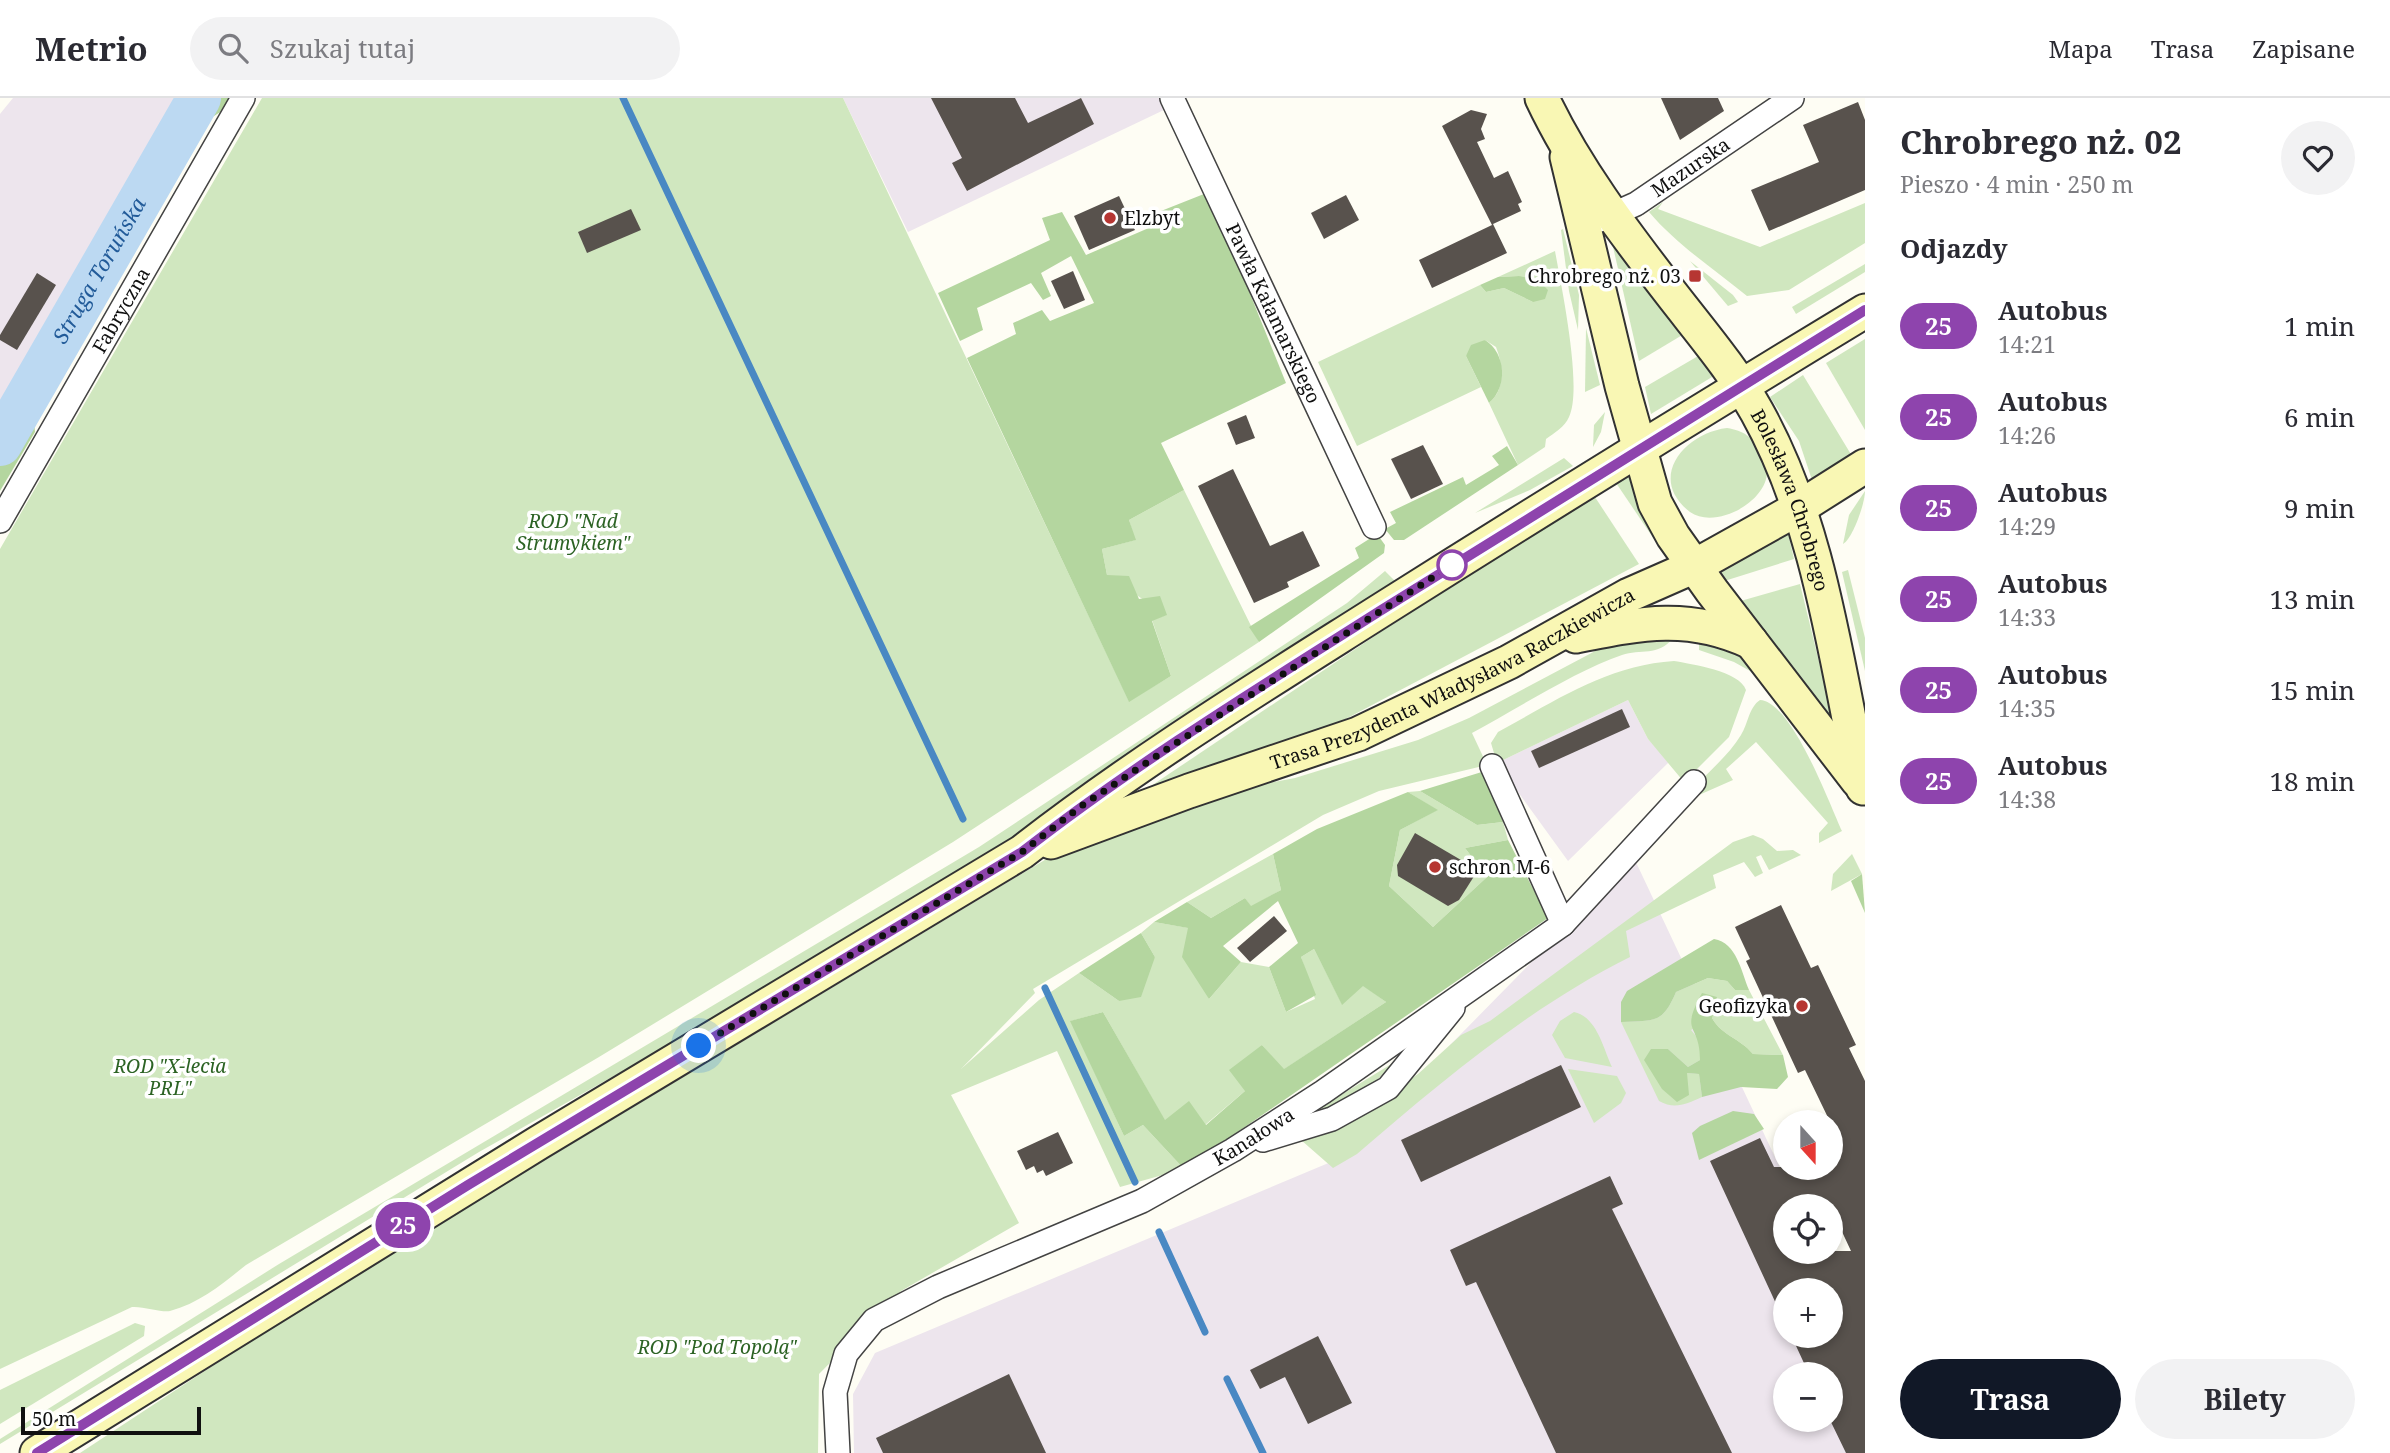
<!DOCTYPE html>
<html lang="pl">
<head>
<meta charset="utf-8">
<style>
  body { margin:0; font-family:"Noto Serif",serif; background:#f2f2f3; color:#2b2b33; height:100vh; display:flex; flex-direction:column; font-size:26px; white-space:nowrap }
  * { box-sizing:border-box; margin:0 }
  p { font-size:23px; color:#7c7c81 }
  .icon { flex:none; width:38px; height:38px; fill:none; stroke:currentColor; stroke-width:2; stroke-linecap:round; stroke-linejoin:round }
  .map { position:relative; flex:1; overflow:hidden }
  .side { display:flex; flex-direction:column; background:#fff; width:525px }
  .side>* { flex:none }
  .badge { padding:0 14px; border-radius:23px; font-size:24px; line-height:46px }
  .needle { width:46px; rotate:159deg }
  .controls { position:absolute; left:1773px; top:1012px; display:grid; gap:14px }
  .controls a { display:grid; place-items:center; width:70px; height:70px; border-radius:50%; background:#fff; box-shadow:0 4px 10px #0003; font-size:35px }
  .scale { position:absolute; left:21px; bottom:18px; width:180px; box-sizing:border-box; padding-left:7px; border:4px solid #101010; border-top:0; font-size:19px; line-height:24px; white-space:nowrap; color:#101010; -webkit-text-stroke:5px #fff; paint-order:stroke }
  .you { position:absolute; width:35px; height:35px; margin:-18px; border:5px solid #fff; border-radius:50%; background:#1a73e8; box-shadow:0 0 0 10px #1a73e833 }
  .map>.badge { position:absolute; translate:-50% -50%; box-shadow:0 0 0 4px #fff }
  h2 { padding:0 35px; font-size:26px; line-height:63px }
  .round { display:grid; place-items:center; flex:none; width:74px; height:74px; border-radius:37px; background:#f2f2f3 }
  .overview { display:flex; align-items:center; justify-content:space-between; height:119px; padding:0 35px }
  h1 { font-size:33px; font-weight:700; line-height:52px }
  .primary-button { display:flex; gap:14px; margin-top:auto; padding:14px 35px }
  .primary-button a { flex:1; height:80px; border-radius:42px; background:#111827; color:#fff; font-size:28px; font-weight:700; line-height:80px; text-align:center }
  .primary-button a+a { background:#f2f2f3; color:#2b2b33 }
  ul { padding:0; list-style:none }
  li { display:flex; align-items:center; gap:21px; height:91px; padding:0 35px }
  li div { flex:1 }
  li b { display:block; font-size:26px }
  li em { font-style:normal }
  li .badge { min-width:77px; font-weight:700; text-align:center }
  header { display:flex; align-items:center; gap:42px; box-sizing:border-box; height:98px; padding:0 35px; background:#fff; border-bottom:2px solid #e1e1e2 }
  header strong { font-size:33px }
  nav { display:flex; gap:38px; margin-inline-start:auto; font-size:24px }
  .search { width:490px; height:63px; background:#f2f2f3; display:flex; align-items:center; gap:18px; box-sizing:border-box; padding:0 24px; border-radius:38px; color:#7c7c81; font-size:26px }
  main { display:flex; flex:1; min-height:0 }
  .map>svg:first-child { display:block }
</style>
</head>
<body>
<header>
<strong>Metrio</strong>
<div class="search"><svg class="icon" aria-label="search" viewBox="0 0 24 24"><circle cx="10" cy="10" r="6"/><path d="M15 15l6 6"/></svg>Szukaj tutaj</div>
<nav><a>Mapa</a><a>Trasa</a><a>Zapisane</a></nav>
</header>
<main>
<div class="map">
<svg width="1865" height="1355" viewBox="0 0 1865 1355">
  <rect width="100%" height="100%" fill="#fefdf4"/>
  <g fill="#ede5ed" fill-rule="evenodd">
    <path d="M13 0H185L29 277 0 319V16Z"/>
    <path d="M843 0H1161L1166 11 908 134Z"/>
    <path d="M1628 602 1648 641 1669 664 1568 763 1497 665Z"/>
    <path d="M1634 760 1798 1108H1785V1153H1819L1865 1250V1355H854L853 1296 875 1255 1338 1061ZM1785 1192H1830V1237H1785ZM1785 1276H1830V1321H1785Z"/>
  </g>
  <g fill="#d0e7bf">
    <path d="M262 0H843L1129 603 1171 578 1152 522 1166 517 1107 477 1102 451 1135 442 1129 422 1184 392 1259 544 953 744 599 959 246 1167C222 1186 200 1205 170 1213 163 1215 143 1208 132 1209L0 1271V451Z"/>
    <path d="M1663 104 1658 111 1760 149 1865 105V145L1789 192 1747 198C1714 171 1677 147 1649 114Z"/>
    <path d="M1563 131 1579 197 1578 232 1569 193 1561 132Z"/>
    <path d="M1611 140 1689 233 1639 263Z"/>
    <path d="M1555 153C1561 187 1583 290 1569 319 1565 329 1554 335 1546 341L1545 349 1518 367 1489 305C1506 291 1503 267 1496 249L1485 242 1466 258 1481 289 1357 348 1318 264 1480 187 1486 194 1504 190 1533 204 1519 178 1498 179Z"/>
    <path d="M1690 163 1733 197 1738 204 1728 208Z"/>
    <path d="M1865 166V174L1796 216 1792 209Z"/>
    <path d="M1586 230 1600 287 1585 294Z"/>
    <path d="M1865 241V332L1826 265Z"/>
    <path d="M1705 254 1717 276 1651 316 1645 289Z"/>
    <path d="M1803 277 1852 358 1812 382 1799 343 1770 299Z"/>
    <path d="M1605 314 1601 334 1593 349 1594 327Z"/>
    <path d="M1727 330C1744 333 1752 338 1759 354 1762 360 1767 367 1767 373 1768 404 1715 432 1690 414 1646 380 1685 335 1727 330Z"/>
    <path d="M1564 360 1573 368 1530 392 1475 415Z"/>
    <path d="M1627 369 1664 452 1662 453 1612 379Z"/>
    <path d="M1591 393 1639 466 1302 644 1139 696Z"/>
    <path d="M1865 393C1865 405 1853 440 1843 446L1849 417Z"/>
    <path d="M1788 435 1794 461 1718 485 1714 476Z"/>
    <path d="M1848 472 1865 540V573L1842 474Z"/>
    <path d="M1385 473 1395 483 1372 502 1020 736 791 878 479 1054 0 1346V1341L279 1166 979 749 1347 505Z"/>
    <path d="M1800 486 1832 617 1830 618 1737 504Z"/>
    <path d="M1672 541C1659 558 1640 551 1622 557 1575 573 1517 611 1472 635L1487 667 1379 693 1323 717 1033 891 1035 895 961 971 1039 902 1079 875 1119 903 1155 859 1141 835 1154 824 1189 830 1209 901 1241 864 1269 869 1286 914 1315 901 1301 859 1314 851 1342 906 1363 887 1386 904 1283 972 1262 947 1245 993 1205 1027 1165 1023 1103 914 1071 923 1124 1038 1143 1027 1184 1071 1120 1089 1057 953 951 997 1019 1125 901 1193 819 1276 818 1355H80L328 1192 1048 760 1243 690 1295 680 1418 642 1469 620 1616 542Z"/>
    <path d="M1699 543 1740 554 1777 588 1734 564 1699 552Z"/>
    <path d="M1674 563C1691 566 1740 573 1746 592L1729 639 1684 684 1648 641 1628 602 1497 665 1491 645 1498 634C1555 603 1608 567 1674 563Z"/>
    <path d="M1760 602C1792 604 1829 705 1842 733L1819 745V735L1828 725 1756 644 1726 671 1733 682 1699 697 1692 692C1708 674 1729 657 1741 637 1748 626 1749 609 1760 602Z"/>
    <path d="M1420 693 1477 727 1503 724 1508 742 1465 750 1487 779 1433 829 1389 788 1400 732 1437 712 1408 694Z"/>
    <path d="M1753 737 1763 741 1777 753 1793 752 1801 757 1769 772 1761 757 1756 759 1763 775 1755 779 1744 764 1713 777 1716 790 1626 833 1630 859C1530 909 1442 983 1357 1056L1333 1070 1301 1042 1364 1013 1418 976 1461 937 1490 923 1733 744Z"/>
    <path d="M1273 756 1281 792 1251 809 1245 800 1211 820 1187 804Z"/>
    <path d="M1852 756 1862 776 1831 793 1833 776Z"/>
    <path d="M1708 880 1727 883 1735 892H1749L1783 957 1753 956C1740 940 1722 938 1712 920L1691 932 1700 943V962L1688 969 1668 951H1651L1687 975 1699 976 1702 999C1686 1006 1675 1012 1659 1003L1621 924C1654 922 1662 927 1676 894Z"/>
    <path d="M1574 914C1597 919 1603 950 1612 969L1565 960 1552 937 1560 923Z"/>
    <path d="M1393 965 1359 1001 1297 1024Z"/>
    <path d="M1568 971 1617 978 1626 995 1621 1005 1594 1025Z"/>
    <path d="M135 1225 145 1228 144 1238 0 1326V1292Z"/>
  </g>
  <g fill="#b4d69f">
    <path d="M185 0H235L230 8 206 23 45 290 29 277Z"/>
    <path d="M1209 94 1286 285 1161 345 1184 392 1129 422 1136 442 1102 451 1107 477 1129 478 1139 501 1160 498 1167 517 1152 523 1171 578 1129 604 967 260 1016 236 1013 225 1042 212 1050 223 1094 205 1071 158 1041 175 1051 198 1043 202 1031 185 977 210 983 232 960 243 938 195 1050 142 1042 120 1062 114 1086 157 1165 123 1161 113Z"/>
    <path d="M1519 178 1538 182 1548 192 1545 201 1533 204 1504 190 1486 194 1480 187 1498 179Z"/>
    <path d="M1485 242C1506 255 1508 289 1489 305L1466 258 1471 247Z"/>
    <path d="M14 299 33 314 35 334 0 393V319Z"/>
    <path d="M1507 348 1518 367 1404 442H1394L1385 431 1396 425 1390 414 1463 379 1466 387 1499 367 1492 358Z"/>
    <path d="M1377 436 1385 447 1384 455 1259 544 1249 529 1359 460 1355 450Z"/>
    <path d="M1485 673 1503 724 1477 727 1420 693Z"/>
    <path d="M1408 694 1438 712 1400 732 1389 788 1433 829 1487 779 1465 750 1508 742 1548 820 1184 1071 1143 1027 1124 1038 1070 923 1103 914 1165 1022 1189 1003 1206 1027 1245 993 1229 972 1262 947 1284 971 1386 904 1363 888 1342 907 1314 851 1301 859 1316 897 1286 914 1269 869 1298 845 1278 803 1223 848 1241 864 1209 901 1182 859 1188 830 1154 824 1187 804 1211 820 1245 800 1251 808 1281 792 1273 756 1317 731Z"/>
    <path d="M1862 776 1865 815 1851 783Z"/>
    <path d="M1141 835 1155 859 1141 899 1119 903 1079 875Z"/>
    <path d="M1714 841C1737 845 1741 873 1749 892H1735L1727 883 1708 880 1676 894C1662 927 1654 922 1621 924V904L1627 893Z"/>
    <path d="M1702 895 1717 899 1712 920C1722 938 1740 940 1753 956L1783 957 1788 979 1777 991 1741 989 1702 999 1699 976 1687 975 1689 997 1677 1004 1662 991 1644 962 1651 951H1668L1688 969 1700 962C1700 924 1679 937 1702 895Z"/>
    <path d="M1733 1013 1754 1016 1764 1031 1699 1062 1692 1035 1700 1028Z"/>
  </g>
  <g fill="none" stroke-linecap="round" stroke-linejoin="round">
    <g stroke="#4988c3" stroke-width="7">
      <path d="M623 0 963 721"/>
      <path d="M1045 890 1135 1084"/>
      <path d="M1159 1134 1205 1234"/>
      <path d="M1227 1281 1263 1355"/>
    </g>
    <path stroke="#bcd9f2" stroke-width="44" id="s1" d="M0 346 199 0"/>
  </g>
  <g fill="#58524d" fill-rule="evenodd">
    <path d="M931 0H1015L1028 25 1081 0 1094 26 967 93 952 65 962 60Z"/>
    <path d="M1661 0H1718L1724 13 1680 42Z"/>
    <path d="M1858 4 1865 22V92L1769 133 1751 92 1819 64 1803 27Z"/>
    <path d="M1471 12 1487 16 1481 31 1485 41 1477 44 1494 80 1508 73 1522 104 1518 106 1521 113 1493 126 1507 155 1432 190 1419 162 1492 127 1442 28Z"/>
    <path d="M1346 97 1359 122 1324 141 1311 115Z"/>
    <path d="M1119 98 1135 132 1089 152 1074 118Z"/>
    <path d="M631 111 641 132 587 155 578 134Z"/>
    <path d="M1073 173 1085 202 1064 211 1051 183Z"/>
    <path d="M37 175 56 187 17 252 0 242V237Z"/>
    <path d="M1246 317 1255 340 1236 347 1227 325Z"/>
    <path d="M1423 347 1443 386 1411 401 1391 361Z"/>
    <path d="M1233 371 1270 448 1303 433 1320 468 1287 484 1289 489 1254 505 1198 388Z"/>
    <path d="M1622 611 1630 629 1539 670 1531 653Z"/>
    <path d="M1415 735 1478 772 1459 802 1448 808 1398 778 1397 767Z"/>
    <path d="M1781 807 1811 870 1818 867 1856 947 1849 950 1865 983V1355H1846L1830 1322V1276H1809L1791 1237H1830V1192H1785V1225L1710 1063 1760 1040 1774 1069H1830V1034L1834 1032 1805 972 1798 975 1746 863 1750 861 1735 829ZM1785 1108H1830L1851 1153H1785Z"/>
    <path d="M1274 818 1287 833 1250 864 1237 850Z"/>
    <path d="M1561 967 1581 1009 1421 1084 1401 1042Z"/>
    <path d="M1058 1034 1073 1065 1046 1078 1043 1072 1037 1075 1034 1068 1026 1072 1017 1053Z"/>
    <path d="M1610 1078 1623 1106 1612 1111 1732 1355H1556L1476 1184 1466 1188 1450 1152Z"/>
    <path d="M1318 1238 1352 1305 1308 1326 1285 1279 1260 1291 1250 1272Z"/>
    <path d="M1009 1276 1046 1355H883L876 1340Z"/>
  </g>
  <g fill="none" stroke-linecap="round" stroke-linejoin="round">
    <defs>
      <g id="street">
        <path id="s2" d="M1172 0 1374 429"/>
        <path id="s3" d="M1600 122 1636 106 1792 0"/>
        <path id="s4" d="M0 423 243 0"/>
        <path d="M1492 668 1563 826"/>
        <path d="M1263 1042 1332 1021 1388 990 1453 910"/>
        <path id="s5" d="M838 1355 835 1294 846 1256 874 1222 938 1189 1142 1103 1233 1052 1323 994 1563 826 1694 684"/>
      </g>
      <g id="secondary">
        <path id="s6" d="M1542 0C1575 70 1623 133 1670 194 1700 233 1733 271 1757 314 1820 427 1836 564 1863 690"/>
        <path d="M1567 59 1622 288 1655 405 1673 438 1712 493 1858 683"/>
        <path d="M1576 538C1641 525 1689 515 1751 544"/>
        <path id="s7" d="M1051 744 1189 693 1358 636 1509 564 1629 497 1695 468 1797 411 1865 368"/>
        <path d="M37 1355 538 1045 1022 754C1136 665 1260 589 1383 511 1543 410 1703 311 1865 213"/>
      </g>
    </defs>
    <use href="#street" stroke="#434343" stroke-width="26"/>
    <use href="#secondary" stroke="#323232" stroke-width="37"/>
    <use href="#street" stroke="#fff" stroke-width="23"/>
    <use href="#secondary" stroke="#f9f7b4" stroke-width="33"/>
  </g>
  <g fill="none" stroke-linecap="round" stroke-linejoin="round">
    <defs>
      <path id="line" d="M37 1355 468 1087 1022 754C1136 665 1260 589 1383 511 1543 411 1703 311 1865 212"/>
    </defs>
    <use href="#line" stroke="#fff" stroke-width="16"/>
    <use href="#line" stroke="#8e44ad" stroke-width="10"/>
    <path stroke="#101010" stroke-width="7" stroke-dasharray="0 12.6" d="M699 948 1022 754 1080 709 1170 649 1452 467"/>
  </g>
  <g fill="#b63632" stroke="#fff" stroke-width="2.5">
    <circle cx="1110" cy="120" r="7"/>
    <rect x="1688" y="171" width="14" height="14" rx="3.5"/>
    <circle cx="1435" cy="769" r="7"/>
    <circle cx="1802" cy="908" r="7"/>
  </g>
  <circle fill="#fff" stroke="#8e44ad" stroke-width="3.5" cx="1452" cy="467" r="14"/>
  <g text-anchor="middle" stroke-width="7" stroke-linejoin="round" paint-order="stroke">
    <g font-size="19" fill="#101010" stroke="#fff">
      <text dy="7" stroke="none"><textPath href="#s3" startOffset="105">Mazurska</textPath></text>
      <text dy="7" stroke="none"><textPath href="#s4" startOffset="243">Fabryczna</textPath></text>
      <text dy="7" stroke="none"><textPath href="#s2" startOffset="238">Pawła Kałamarskiego</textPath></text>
      <text dy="7" stroke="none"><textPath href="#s6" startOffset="476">Bolesława Chrobrego</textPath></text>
      <text dy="7" stroke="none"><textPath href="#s7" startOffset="434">Trasa Prezydenta Władysława Raczkiewicza</textPath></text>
      <text dy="7" stroke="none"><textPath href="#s5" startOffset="567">Kanałowa</textPath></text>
    </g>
    <g font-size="19" fill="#101010" stroke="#fff" text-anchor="start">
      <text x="1124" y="127">Elzbyt</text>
      <text x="1681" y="185" text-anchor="end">Chrobrego nż. 03</text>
      <text x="1449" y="776">schron M-6</text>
      <text x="1788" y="915" text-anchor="end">Geofizyka</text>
    </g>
    <g font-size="19" font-style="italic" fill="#2c6324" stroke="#fff">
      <text x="573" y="430">ROD "Nad<tspan x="573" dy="22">Strumykiem"</tspan></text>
      <text x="170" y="975">ROD "X-lecia<tspan x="170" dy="22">PRL"</tspan></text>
      <text x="717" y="1256">ROD "Pod Topolą"</text>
    </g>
    <g font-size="21" font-style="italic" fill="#225b99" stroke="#fff">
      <text dy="7" stroke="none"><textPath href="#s1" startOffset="200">Struga Toruńska</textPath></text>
    </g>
  </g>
</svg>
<div class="controls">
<a><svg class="needle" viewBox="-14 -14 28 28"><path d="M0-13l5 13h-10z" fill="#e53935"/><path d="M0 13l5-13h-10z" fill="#7c7c81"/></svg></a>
<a><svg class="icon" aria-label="locate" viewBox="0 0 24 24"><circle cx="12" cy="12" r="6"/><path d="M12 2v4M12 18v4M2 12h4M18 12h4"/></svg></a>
<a>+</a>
<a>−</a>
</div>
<div class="scale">50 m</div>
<div class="you" style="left:699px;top:948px"></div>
<b class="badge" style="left:403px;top:1127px;background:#8e44ad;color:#fff">25</b>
</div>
<section class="side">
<div class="overview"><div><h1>Chrobrego nż. 02</h1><p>Pieszo · 4 min · 250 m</p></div><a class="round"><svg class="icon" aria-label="heart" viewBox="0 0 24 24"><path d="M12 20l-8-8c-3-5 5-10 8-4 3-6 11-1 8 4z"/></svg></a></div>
<h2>Odjazdy</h2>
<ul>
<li><span class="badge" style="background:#8e44ad;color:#fff">25</span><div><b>Autobus</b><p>14:21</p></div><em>1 min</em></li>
<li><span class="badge" style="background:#8e44ad;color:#fff">25</span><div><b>Autobus</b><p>14:26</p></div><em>6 min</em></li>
<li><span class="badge" style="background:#8e44ad;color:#fff">25</span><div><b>Autobus</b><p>14:29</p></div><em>9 min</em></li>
<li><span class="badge" style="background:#8e44ad;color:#fff">25</span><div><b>Autobus</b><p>14:33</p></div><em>13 min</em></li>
<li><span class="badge" style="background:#8e44ad;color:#fff">25</span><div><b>Autobus</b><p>14:35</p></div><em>15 min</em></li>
<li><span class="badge" style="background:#8e44ad;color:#fff">25</span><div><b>Autobus</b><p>14:38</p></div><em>18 min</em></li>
</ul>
<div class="primary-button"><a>Trasa</a><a>Bilety</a></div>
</section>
</main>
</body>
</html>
